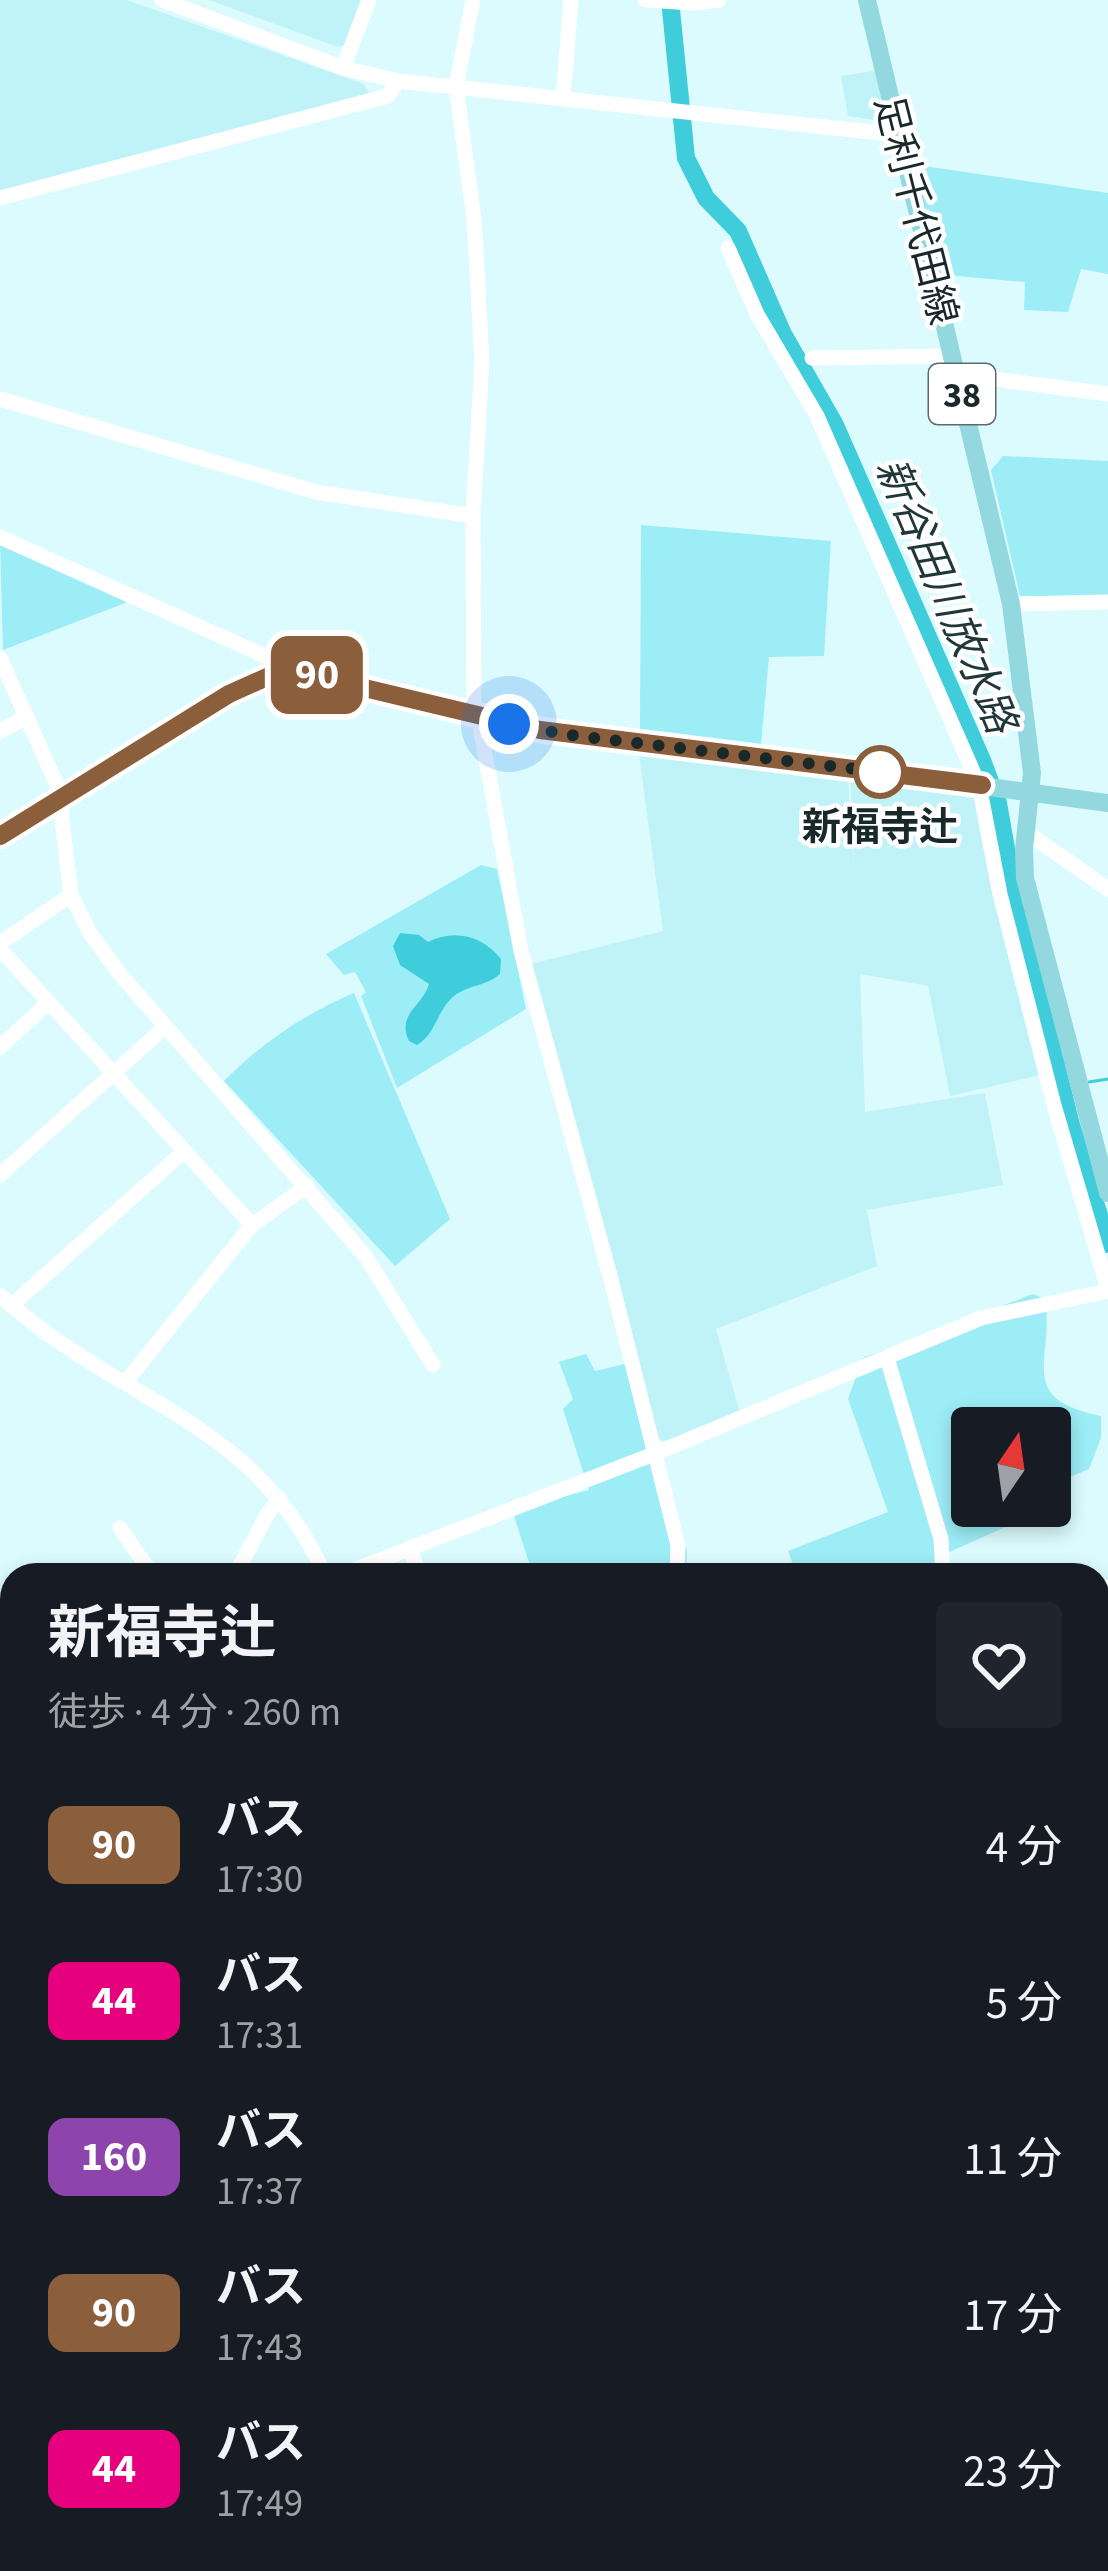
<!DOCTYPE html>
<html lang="ja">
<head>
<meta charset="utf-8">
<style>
  body { margin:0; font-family:"Source Sans 3","Noto Sans JP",sans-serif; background:#20242c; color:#f1f3f6; height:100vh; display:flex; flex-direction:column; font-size:45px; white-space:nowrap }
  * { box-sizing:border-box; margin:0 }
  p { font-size:39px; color:#9ea1a6 }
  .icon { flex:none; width:66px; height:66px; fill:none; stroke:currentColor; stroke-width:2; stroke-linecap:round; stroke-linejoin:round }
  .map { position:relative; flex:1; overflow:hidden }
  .sheet { position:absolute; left:0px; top:1563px; width:1110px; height:1008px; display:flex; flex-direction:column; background:#171b24; border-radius:36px 36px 0 0; box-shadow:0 6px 18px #0003 }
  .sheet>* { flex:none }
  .badge { padding:0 24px; border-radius:18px; font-size:42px; line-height:78px }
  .needle { width:78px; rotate:13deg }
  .buttons { position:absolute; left:951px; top:1407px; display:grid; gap:24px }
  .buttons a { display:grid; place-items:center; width:120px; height:120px; border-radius:12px; background:#171b24; box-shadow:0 6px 18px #0003; font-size:60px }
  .you { position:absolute; width:60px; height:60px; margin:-30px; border:9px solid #fff; border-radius:50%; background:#1a73e8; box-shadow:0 0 0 18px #1a73e833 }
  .map>.badge { position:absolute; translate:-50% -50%; box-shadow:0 0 0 6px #fff }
  .round { display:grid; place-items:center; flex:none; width:126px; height:126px; border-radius:12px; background:#20242c }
  .summary { display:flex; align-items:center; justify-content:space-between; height:204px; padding:0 48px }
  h1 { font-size:57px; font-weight:700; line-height:90px }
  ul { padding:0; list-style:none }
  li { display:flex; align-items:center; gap:36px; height:156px; padding:0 48px }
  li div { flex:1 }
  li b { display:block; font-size:45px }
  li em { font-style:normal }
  li .badge { min-width:132px; font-weight:700; text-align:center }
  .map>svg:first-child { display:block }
</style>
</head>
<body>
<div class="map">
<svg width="1108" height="2571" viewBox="0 0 1108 2571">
  <rect width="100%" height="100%" fill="#dbfbfe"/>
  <g fill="#c0f3f8">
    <path d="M0 0H127L364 84 368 93 0 192Z"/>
    <path d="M209 0H361L345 45 338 47Z"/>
    <path d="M880 70 889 111 880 121 848 116 841 76Z"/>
    <path d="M639 755 738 762 848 779 854 870 850 774 977 792 1041 1075 950 1096 928 986 860 974 865 1112 985 1093 1003 1185 867 1210 877 1266 716 1329 740 1413 668 1443 653 1436 531 964 663 931Z"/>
  </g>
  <g fill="#9dedf6" fill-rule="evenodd">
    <path d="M910 164 1108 193V274L1081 269 1068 312 1024 310 1025 282 946 275Z"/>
    <path d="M1003 456 1108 461V603L1020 596 991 470Z"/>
    <path d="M641 525 831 541 824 656 769 657 761 745 640 730Z"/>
    <path d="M0 541 128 602 3 650Z"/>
    <path d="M481 865 497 869 526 1009 397 1088 361 996 366 992 355 972 344 975 326 954Z"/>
    <path d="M354 993 450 1219 395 1266 224 1081C260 1044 306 1013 354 993Z"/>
    <path d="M1033 1294 1045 1299C1055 1359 1014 1399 1101 1416V1438L1089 1469 1070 1477V1509L1019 1521 947 1553 950 1575H797L788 1551 888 1512 848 1399 863 1358ZM972 1428H1050V1506H972Z"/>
    <path d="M586 1354 595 1371 629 1363 648 1439 687 1551 686 1575H533L512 1510 589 1490 563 1409 573 1399 559 1362Z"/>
  </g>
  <g fill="#3fcddb">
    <path d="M400 933 419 935 428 942C455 928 484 937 501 959L500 974C487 986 468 985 454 996 437 1010 436 1034 417 1045L409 1041C396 1014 423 1006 429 984L400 965 393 946Z"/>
    <path d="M0 2520 12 2535V2559H37L50 2571H0Z"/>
  </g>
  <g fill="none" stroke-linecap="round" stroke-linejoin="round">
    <g stroke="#3fcddb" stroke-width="3">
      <path d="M1089 1082 1108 1079"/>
      <path d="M0 1806 12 1811"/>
      <path d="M1098 2310 1108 2320"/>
    </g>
    <path stroke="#3fcddb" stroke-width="18" d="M670 0 686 158 706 198 738 231 783 334 835 425 982 760 998 803 1015 900 1071 1125 1108 1244"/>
    <g stroke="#fff" stroke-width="15">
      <path d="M162 0 343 68 398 81 899 135"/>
      <path d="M473 0 456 87 474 219 482 361 473 516 474 715"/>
      <path d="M645 0 693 3 719 0"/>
      <path d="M343 68 369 0"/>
      <path d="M563 99 571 0"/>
      <path d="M0 198 388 96 398 81"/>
      <path d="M728 248 757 314 817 416 979 785 1000 894 1054 1105 1108 1289"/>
      <path d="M812 358 953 356"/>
      <path d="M957 374 1108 394"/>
      <path d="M0 399 316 492 473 516"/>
      <path d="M0 537 292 668"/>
      <path d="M1011 604 1108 602"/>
      <path d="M0 658 58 787 71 895 90 933 119 973 366 1257 433 1365"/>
      <path d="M478 716 521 951 609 1272 678 1545 677 1575"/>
      <path d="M0 731 27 717"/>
      <path d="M1026 832 1108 889"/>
      <path d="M0 943 71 895"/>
      <path d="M0 949 252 1225"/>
      <path d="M0 1047 48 1003"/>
      <path d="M0 1175 165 1027"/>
      <path d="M0 1295C115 1402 255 1417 325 1575"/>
      <path d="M11 1306 182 1153"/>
      <path d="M887 1358 941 1539 943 1575"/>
      <path d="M125 1383 252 1225 307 1186"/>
      <path d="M120 1528 153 1575"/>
      <path d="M409 1548 420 1575"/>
      <path d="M235 1575 268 1513 280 1499"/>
      <path d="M341 1575 654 1454 981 1318 1108 1291"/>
      <path d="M1098 1589 1108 1587"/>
      <path d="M1098 1684 1108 1681"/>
      <path d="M0 1754 12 1771"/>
      <path d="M1098 1765 1108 1761"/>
      <path d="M0 1789 12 1795"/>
      <path d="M0 1829 12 1834"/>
      <path d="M1098 1847 1108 1866"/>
      <path d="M0 1903 12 1891"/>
      <path d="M1098 2014 1108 2005"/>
      <path d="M1098 2174 1108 2166"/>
      <path d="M1098 2349 1108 2340"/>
      <path d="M454 2559 465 2571"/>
      <path d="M647 2559 649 2571"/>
      <path d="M1063 2559 1074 2571"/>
      <path d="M851 2571 864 2559"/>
    </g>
    <g stroke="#94d8df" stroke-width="18">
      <path d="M867 0 1011 604 1032 773 1024 849 1025 878 1108 1193"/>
      <path d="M0 836 229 694 285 669 540 731 736 753 1108 803"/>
    </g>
  </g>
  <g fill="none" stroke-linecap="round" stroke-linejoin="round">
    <defs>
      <path id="line" d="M0 836 229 694 285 669 540 730 982 785"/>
    </defs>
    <use href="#line" stroke="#fff" stroke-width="27"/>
    <use href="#line" stroke="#8b5e3c" stroke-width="18"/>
    <path stroke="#19292a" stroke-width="12" stroke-dasharray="0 21.6" d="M509 724 570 735 889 773 880 772"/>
  </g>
  <circle fill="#fff" stroke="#8b5e3c" stroke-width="6" cx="880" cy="772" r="24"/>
  <g text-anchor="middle" stroke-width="9" stroke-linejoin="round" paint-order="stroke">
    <rect fill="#fff" stroke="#5e696a" stroke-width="3" x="929" y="364" width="66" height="60" rx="9"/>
    <g font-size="36" font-weight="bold" fill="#19292a">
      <text x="962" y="407">38</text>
    </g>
    <g font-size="39" fill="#19292a" stroke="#fff">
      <text transform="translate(917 210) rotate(76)" y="14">足利千代田線</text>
    </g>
    <g font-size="39" font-weight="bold" fill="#19292a" stroke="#fff">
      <text x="880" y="840">新福寺辻</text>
    </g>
    <g font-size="42" font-style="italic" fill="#1f3739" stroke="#fff">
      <text transform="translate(947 595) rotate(67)" y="15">新谷田川放水路</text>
    </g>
  </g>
</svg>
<div class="buttons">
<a><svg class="needle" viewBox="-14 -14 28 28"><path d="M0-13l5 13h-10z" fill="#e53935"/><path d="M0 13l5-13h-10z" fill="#9ea1a6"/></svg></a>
</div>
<div class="you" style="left:509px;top:724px"></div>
<b class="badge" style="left:317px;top:675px;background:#8b5e3c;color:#fff">90</b>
<section class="sheet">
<div class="summary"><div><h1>新福寺辻</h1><p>徒歩 · 4 分 · 260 m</p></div><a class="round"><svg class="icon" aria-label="heart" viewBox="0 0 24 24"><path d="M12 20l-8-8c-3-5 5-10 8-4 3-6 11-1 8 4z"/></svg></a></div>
<ul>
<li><span class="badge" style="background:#8b5e3c;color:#fff">90</span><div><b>バス</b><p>17:30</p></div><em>4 分</em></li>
<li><span class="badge" style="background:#e6007e;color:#fff">44</span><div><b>バス</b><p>17:31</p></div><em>5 分</em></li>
<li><span class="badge" style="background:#8e44ad;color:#fff">160</span><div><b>バス</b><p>17:37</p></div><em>11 分</em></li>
<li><span class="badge" style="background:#8b5e3c;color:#fff">90</span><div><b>バス</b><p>17:43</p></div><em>17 分</em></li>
<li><span class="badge" style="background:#e6007e;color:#fff">44</span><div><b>バス</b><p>17:49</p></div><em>23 分</em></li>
</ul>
</section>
</div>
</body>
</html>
